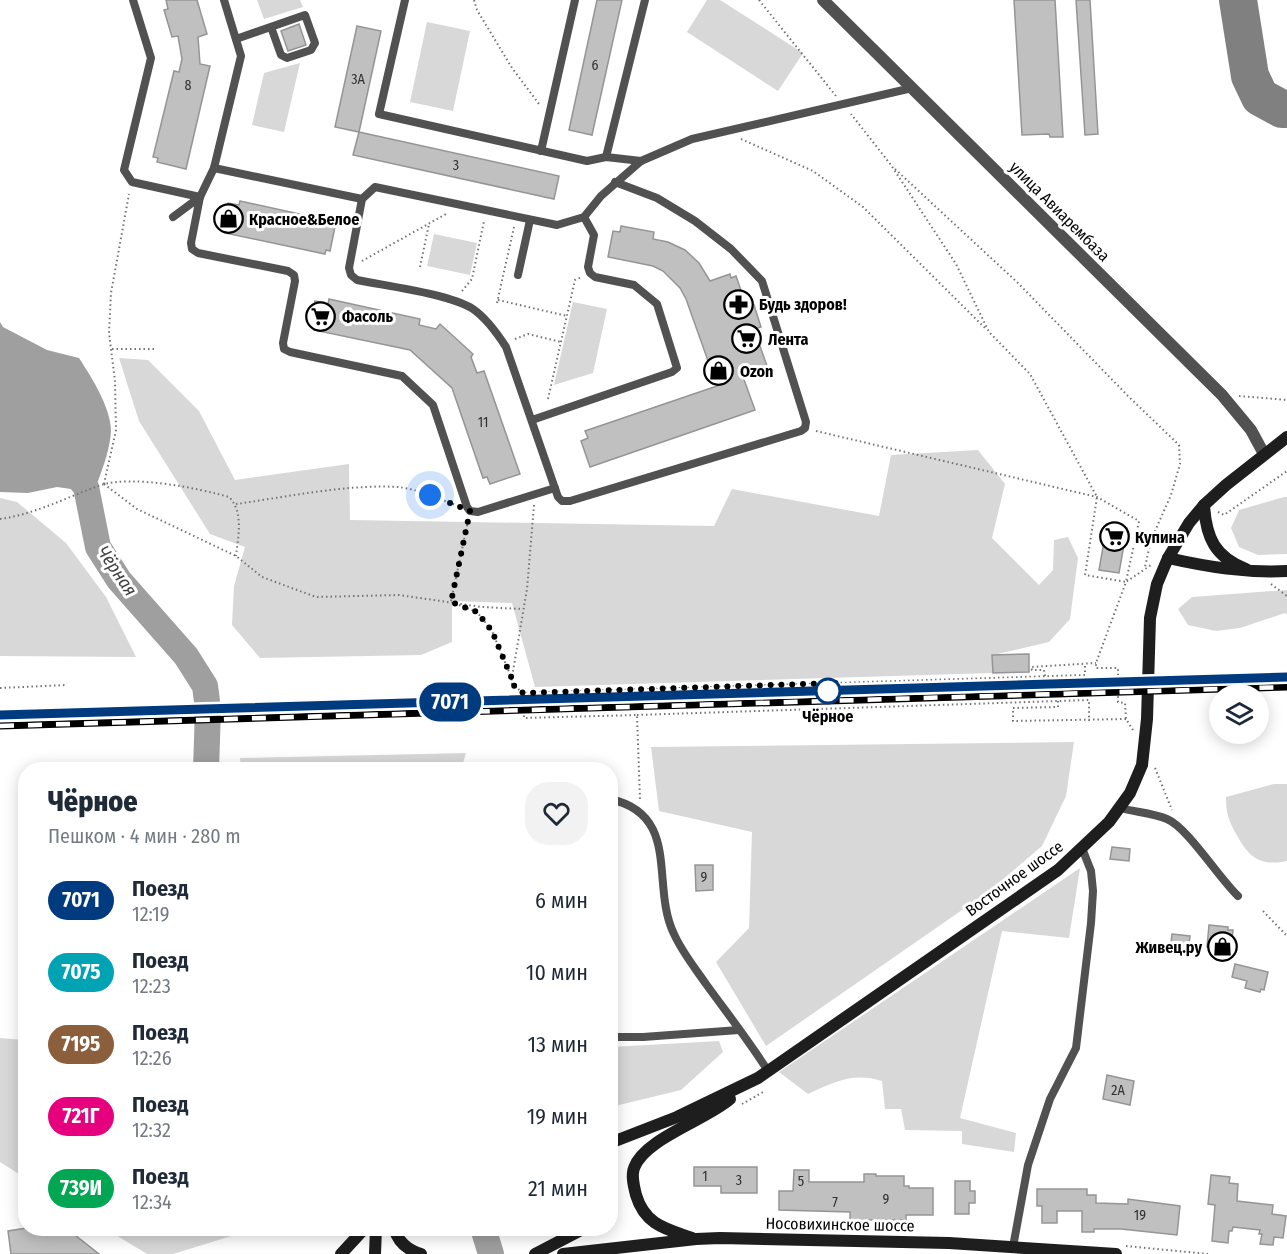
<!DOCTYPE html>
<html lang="ru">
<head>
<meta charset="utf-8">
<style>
  body { margin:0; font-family:"Fira Sans Condensed",sans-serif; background:#f2f2f3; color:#1f2937; height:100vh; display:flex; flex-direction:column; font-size:22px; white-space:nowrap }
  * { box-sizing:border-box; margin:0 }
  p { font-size:20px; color:#747a83 }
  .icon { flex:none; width:33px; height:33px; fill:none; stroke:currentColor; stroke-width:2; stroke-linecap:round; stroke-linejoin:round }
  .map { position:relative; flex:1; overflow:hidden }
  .panel { position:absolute; left:18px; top:762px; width:600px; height:474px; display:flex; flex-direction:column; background:#fff; border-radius:24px; box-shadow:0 3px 15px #0003 }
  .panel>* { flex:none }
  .badge { padding:0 12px; border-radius:20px; font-size:21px; line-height:39px }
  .tools { position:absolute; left:1209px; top:684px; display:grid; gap:12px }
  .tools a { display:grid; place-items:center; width:60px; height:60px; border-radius:50%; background:#fff; box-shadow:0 3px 15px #0003; font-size:30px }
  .you { position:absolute; width:30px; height:30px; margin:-15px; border:4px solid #fff; border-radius:50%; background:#1a73e8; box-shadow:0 0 0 9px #1a73e833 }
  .map>.badge { position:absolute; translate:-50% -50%; box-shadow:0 0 0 3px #fff }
  .round { display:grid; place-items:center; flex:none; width:63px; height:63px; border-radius:24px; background:#f2f2f3 }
  .summary { display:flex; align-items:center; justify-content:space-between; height:102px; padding:0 30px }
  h1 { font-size:28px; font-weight:800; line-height:45px }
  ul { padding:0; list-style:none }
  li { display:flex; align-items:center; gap:18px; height:72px; padding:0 30px }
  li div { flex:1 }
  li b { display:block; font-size:22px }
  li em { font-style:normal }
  li .badge { min-width:66px; font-weight:700; text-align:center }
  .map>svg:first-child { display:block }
</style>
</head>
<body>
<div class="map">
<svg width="1287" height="1254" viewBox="0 0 1287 1254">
  <rect width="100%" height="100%" fill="#fff"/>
  <g fill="#d8d8d8">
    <path d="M257 0H300L303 7 264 19Z"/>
    <path d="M707 0H720L803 53 778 91 687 32Z"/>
    <path d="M427 22 470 31 453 111 410 102Z"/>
    <path d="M300 63 284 132 252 125 264 73Z"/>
    <path d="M434 234 477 243 470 275 427 266Z"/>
    <path d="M573 302 607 309 593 373 554 385Z"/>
    <path d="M119 358 148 360 199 411 235 480 349 464 350 520 714 526 732 489 879 516 891 455 978 450 1005 484 992 538 1039 585 1053 570 1054 540 1068 537 1078 558 1070 619 1049 642 993 655V673L535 687 512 603 452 601V642L421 655 260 658 232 625 234 586 245 547 210 534 139 421Z"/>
    <path d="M1284 497H1287V554L1258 555 1239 547 1231 528 1239 510Z"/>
    <path d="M0 498 17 502 66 543 106 597 136 657 0 656Z"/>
    <path d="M1287 590V615L1285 613 1240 628 1216 631 1188 625 1178 609 1192 597Z"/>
    <path d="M1074 742 1066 796 1042 846 988 892 766 1046 716 962 749 928 752 832 659 811 651 747Z"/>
    <path d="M466 753 461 770 241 769 240 758Z"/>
    <path d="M1274 784H1287V861C1258 867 1248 856 1235 832 1228 819 1226 812 1226 797Z"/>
    <path d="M1080 868 1069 938 1002 931 960 1118 1016 1133 1014 1152 962 1144V1131L905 1130 901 1109H885L882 1081C853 1072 834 1082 808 1094L779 1072Z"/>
    <path d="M0 1038 25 1040V1178L0 1162Z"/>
    <path d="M719 1041 723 1052 681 1090 611 1107V1047Z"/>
    <path d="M106 1229H254L173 1254H147Z"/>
  </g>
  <path fill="#9f9f9f" d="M0 322 3 327 47 350 79 358C92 378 111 408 111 431 110 448 104 465 98 481L78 490 57 487 28 493 0 492Z"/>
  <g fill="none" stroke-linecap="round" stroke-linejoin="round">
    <g stroke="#9f9f9f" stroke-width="26">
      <path d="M64 460 86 487 98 547 119 580 186 656 205 686 208 709 206 770"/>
      <path d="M483 1228 491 1254"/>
    </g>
    <path stroke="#808080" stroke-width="38" d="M1238 0 1250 76 1260 97 1282 109H1287"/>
  </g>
  <g fill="#c0c0c0" stroke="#959595" stroke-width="1.5">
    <path d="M166 0H197L207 34 198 37 200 64 210 66 186 169 157 162 158 158 153 157 174 71 179 72 182 59 178 36 172 37 164 10 168 9Z"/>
    <path d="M597 0H622L592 135 569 130Z"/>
    <path d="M1014 0H1055L1063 137H1050L1049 134 1022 135Z"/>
    <path d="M1076 0H1090L1098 134 1085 135Z"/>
    <path d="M299 24 306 45 288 51 281 31Z"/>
    <path d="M357 26 381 31 359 132 335 127Z"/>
    <path d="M359 132 559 176 554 199 353 155Z"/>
    <path d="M240 201 336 222 330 251 326 250 325 254 225 233 227 225 224 224 228 203 239 205Z"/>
    <path d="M621 226 654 232 653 239 668 242 685 250 699 263 710 281 730 274 731 278 736 276 747 308 754 305 761 327 754 329 767 366 742 374 755 410 590 467 581 441 588 438 585 431 717 386 686 299 680 288 663 271 653 266 608 257 613 231 620 232Z"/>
    <path d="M329 299 420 319 419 325 436 329 440 324 473 354 471 357 477 373 484 371 520 474 490 484 487 477 483 478 452 388 410 350 314 330 315 324 311 323 315 301 328 304Z"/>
    <path d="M1107 524 1127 528 1119 573 1099 570Z"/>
    <path d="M1029 654V672L993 673 992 655Z"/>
    <path d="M1112 847 1130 849 1129 861 1110 859Z"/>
    <path d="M695 865H713V890L696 891Z"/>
    <path d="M1209 925 1228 927V930H1233L1231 949 1207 947Z"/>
    <path d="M1172 934 1190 936 1188 953 1170 951Z"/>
    <path d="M1235 964 1268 972 1264 990 1261 989 1260 992 1245 988 1247 981 1232 977Z"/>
    <path d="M1107 1075 1134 1081 1130 1105 1103 1099Z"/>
    <path d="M694 1167H757V1193H721V1186H694Z"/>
    <path d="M794 1170H809V1182H864V1174H876V1176H904V1186H909V1188H933V1215H906V1220H864V1223H850V1212L779 1210V1191H793Z"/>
    <path d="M1211 1175 1230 1177 1229 1183 1238 1184 1237 1201 1273 1205 1272 1214 1286 1216 1283 1238 1274 1237 1273 1245 1260 1244 1262 1234H1259L1260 1230 1233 1227 1232 1231H1229L1228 1243 1212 1241 1215 1205 1208 1204Z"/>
    <path d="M955 1181H970V1191H975V1203H969V1214H955Z"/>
    <path d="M1037 1189H1087V1195H1096V1203L1128 1204V1199L1180 1206 1177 1235 1121 1229H1094V1232H1082V1211H1057V1223H1042V1206H1037Z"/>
    <path d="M27 1228H66L99 1254H11L8 1231Z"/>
  </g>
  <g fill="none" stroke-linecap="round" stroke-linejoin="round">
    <g stroke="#737373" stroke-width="2" stroke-dasharray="1.5 3" stroke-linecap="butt">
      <path d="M474 0 477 10 512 68 539 104"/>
      <path d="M759 0 836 96"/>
      <path d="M741 139 813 171 863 207 987 330"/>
      <path d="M895 169 1018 283 1128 396 1179 445 1180 464 1171 495 1151 540 1145 567"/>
      <path d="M362 261 446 214"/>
      <path d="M420 267 429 224"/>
      <path d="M462 291 472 279 484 221"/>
      <path d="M498 300 567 316"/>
      <path d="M497 303 514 227"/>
      <path d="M515 339 528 334 561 342"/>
      <path d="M112 349H154"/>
      <path d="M1239 396 1287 400"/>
      <path d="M548 399 575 280 582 277"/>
      <path d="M816 431 1097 497 1139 521 1126 582 1085 575 1097 497 1030 374 989 332 956 264 891 165 851 114"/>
      <path d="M104 484 137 509 236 556 262 577 316 597 399 595 482 607 523 609"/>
      <path d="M104 484 116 430 115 381 109 333 111 293 129 194"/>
      <path d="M236 504C287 497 346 484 398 487 417 489 437 498 456 505"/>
      <path d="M534 505 527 589 511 683 523 693 1085 675V665"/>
      <path d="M1218 512 1224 515 1287 471"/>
      <path d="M0 519C36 514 67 497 101 485 132 475 198 488 229 497 244 512 238 537 236 556"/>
      <path d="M1271 584 1287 596"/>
      <path d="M451 601 468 521"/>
      <path d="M459 605 477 612 492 631 512 679"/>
      <path d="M1045 676 1044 670H1032L1031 667 1096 663"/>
      <path d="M0 688 67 685"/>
      <path d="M523 693 524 718 637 715 640 800"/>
      <path d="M1058 701V707L1013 708V721L1126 719"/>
      <path d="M637 715 1089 700V721"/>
      <path d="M1133 730 1126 719 1125 703 1118 702V668H1096V663L1126 582 1151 565"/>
      <path d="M1155 768 1172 810"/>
      <path d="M1263 911 1287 936"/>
      <path d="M742 1104 763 1092"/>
      <path d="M1126 1246 1208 1254"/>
    </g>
    <g stroke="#515151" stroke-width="8">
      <path d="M133 0 151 58 124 170 132 182 200 197"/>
      <path d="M224 0 241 56 214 168 200 197 191 243 192 249 198 253 288 271 294 275 295 281 283 343 284 349 290 352 402 376 433 405 467 507 470 511 478 512 555 488"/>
      <path d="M405 0 379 114 587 161 606 157 641 161"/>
      <path d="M236 39 305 15 315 43 311 50 287 58 281 55 271 27"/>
      <path d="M541 151 575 0"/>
      <path d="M606 157 645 0"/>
      <path d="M214 168 362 199 375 187 557 225 584 217 601 196 641 161 692 139 912 88"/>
      <path d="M362 199 349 268 351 275 357 280C386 286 450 294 473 309 486 318 497 333 506 347L558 497 562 501H570L801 431 805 428 806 422 762 281 731 249 695 221 657 198 615 182"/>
      <path d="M173 217 200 197"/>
      <path d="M518 275 530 220"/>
      <path d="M532 420 672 372 677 368 657 304 634 285 595 277 590 273 588 267 594 235 584 217"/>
      <path d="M610 799C682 815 650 885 674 934 682 952 695 968 706 984 727 1013 749 1041 768 1071"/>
      <path d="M1120 808C1135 812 1153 813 1167 819 1188 828 1218 877 1238 896"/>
      <path d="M610 1037H643L739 1030"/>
      <path d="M1013 1247 1028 1165 1050 1099 1076 1048 1091 923 1093 891 1091 871 1082 848"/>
    </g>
    <path stroke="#515151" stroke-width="12" d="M823 0 1222 395 1251 430 1264 454"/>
    <g stroke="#1e1e1e" stroke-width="12">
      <path d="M1204 505C1206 538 1215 557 1246 569"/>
      <path d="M1168 558C1208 567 1245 573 1287 571"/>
      <path d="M610 1143 677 1117 758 1078 1058 870 1109 822 1130 793 1142 765 1147 719 1150 618 1157 584 1168 558 1189 523 1204 505 1226 485 1287 437"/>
      <path d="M394 1228C398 1242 407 1250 421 1254"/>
      <path d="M692 1238C666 1229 645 1225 636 1195 634 1187 631 1176 634 1168 644 1139 706 1120 730 1099"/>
      <path d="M341 1254 365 1228"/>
      <path d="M375 1254 376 1228"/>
      <path d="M535 1254 585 1228"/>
      <path d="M563 1254 696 1239 720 1238 949 1243 1116 1254"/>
    </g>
    <defs>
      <g id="rail">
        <path d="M0 715 1287 677"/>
        <path d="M0 726 1287 687"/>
      </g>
    </defs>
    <use href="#rail" stroke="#000" stroke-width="7"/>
    <use href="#rail" stroke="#fff" stroke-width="4.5" stroke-dasharray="14" stroke-linecap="butt"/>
  </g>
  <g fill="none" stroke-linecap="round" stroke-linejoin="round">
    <defs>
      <path id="line" d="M0 715 1287 677"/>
    </defs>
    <use href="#line" stroke="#fff" stroke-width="14"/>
    <use href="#line" stroke="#003b80" stroke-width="9"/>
    <path stroke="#000" stroke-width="6" stroke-dasharray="0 10.8" d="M430 495 470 511 451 602 477 612 492 631 512 679 511 683 523 693 836 683 828 691"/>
  </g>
  <defs>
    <symbol id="shop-ring" viewBox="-11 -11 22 22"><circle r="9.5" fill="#fff" stroke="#000" stroke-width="1.5"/><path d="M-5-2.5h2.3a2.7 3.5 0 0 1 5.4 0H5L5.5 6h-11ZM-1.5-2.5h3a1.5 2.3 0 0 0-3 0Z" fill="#000"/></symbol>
    <symbol id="pharmacy-ring" viewBox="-11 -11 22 22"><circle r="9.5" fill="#fff" stroke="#000" stroke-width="1.5"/><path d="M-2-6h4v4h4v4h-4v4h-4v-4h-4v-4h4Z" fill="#000"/></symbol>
    <symbol id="supermarket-ring" viewBox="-11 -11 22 22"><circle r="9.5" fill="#fff" stroke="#000" stroke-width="1.5"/><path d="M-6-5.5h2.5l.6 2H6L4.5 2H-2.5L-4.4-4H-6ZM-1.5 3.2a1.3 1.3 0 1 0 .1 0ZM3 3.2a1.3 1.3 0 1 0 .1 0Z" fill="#000"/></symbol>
  </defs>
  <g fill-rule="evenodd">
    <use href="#shop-ring" x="212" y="202" width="33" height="33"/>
    <use href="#pharmacy-ring" x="722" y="288" width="33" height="33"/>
    <use href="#supermarket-ring" x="304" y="300" width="33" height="33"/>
    <use href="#supermarket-ring" x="730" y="322" width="33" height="33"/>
    <use href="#shop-ring" x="702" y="354" width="33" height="33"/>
    <use href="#supermarket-ring" x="1098" y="520" width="33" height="33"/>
    <use href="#shop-ring" x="1206" y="930" width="33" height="33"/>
  </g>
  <circle fill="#fff" stroke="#003b80" stroke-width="3" cx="828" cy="691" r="12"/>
  <g text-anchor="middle" stroke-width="6" stroke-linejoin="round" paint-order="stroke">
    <g font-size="14" fill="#303030">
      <text x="595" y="70">6</text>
      <text x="358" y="84">3А</text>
      <text x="188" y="90">8</text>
      <text x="456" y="170">3</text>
      <text x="483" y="427">11</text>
      <text x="704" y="882">9</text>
      <text x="1118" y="1095">2А</text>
      <text x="705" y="1181">1</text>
      <text x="739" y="1185">3</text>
      <text x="801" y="1186">5</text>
      <text x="886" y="1204">9</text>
      <text x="835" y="1207">7</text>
      <text x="1140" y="1220">19</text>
    </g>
    <g font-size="16" fill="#000" stroke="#fff">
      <text transform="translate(1060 211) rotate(45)" y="6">улица Авиарембаза</text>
      <text transform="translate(1014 878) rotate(-36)" y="6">Восточное шоссе</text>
      <text transform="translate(840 1224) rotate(1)" y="6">Носовихинское шоссе</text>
    </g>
    <g font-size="16" font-weight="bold" fill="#000" stroke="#fff" text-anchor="start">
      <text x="249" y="225">Красное&amp;Белое</text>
      <text x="759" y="310">Будь здоров!</text>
      <text x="342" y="322">Фасоль</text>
      <text x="768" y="345">Лента</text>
      <text x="740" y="377">Ozon</text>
      <text x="1135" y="543">Купина</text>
      <text x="1202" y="953" text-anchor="end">Живец.ру</text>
    </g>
    <g font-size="16" font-weight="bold" fill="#000" stroke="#fff">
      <text x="828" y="722">Чёрное</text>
    </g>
    <g font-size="18" font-style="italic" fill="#404040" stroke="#fff">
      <text transform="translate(117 571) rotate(56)" y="6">Чёрная</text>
    </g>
  </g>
</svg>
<div class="tools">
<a><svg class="icon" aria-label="layers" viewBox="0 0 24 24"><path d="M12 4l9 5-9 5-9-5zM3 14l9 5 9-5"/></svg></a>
</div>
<div class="you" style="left:430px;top:495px"></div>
<b class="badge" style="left:450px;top:702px;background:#003b80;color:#fff">7071</b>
<section class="panel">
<div class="summary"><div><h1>Чёрное</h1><p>Пешком · 4 мин · 280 m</p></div><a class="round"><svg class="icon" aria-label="heart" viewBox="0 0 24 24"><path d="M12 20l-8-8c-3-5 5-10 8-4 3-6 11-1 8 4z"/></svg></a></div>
<ul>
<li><span class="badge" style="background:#003b80;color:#fff">7071</span><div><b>Поезд</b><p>12:19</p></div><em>6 мин</em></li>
<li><span class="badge" style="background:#00a3b4;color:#fff">7075</span><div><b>Поезд</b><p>12:23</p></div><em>10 мин</em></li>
<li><span class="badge" style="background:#8b5e3c;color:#fff">7195</span><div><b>Поезд</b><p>12:26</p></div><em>13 мин</em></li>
<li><span class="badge" style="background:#e6007e;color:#fff">721Г</span><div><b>Поезд</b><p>12:32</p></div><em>19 мин</em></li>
<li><span class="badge" style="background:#00a651;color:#fff">739И</span><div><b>Поезд</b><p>12:34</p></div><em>21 мин</em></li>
</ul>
</section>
</div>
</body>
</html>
